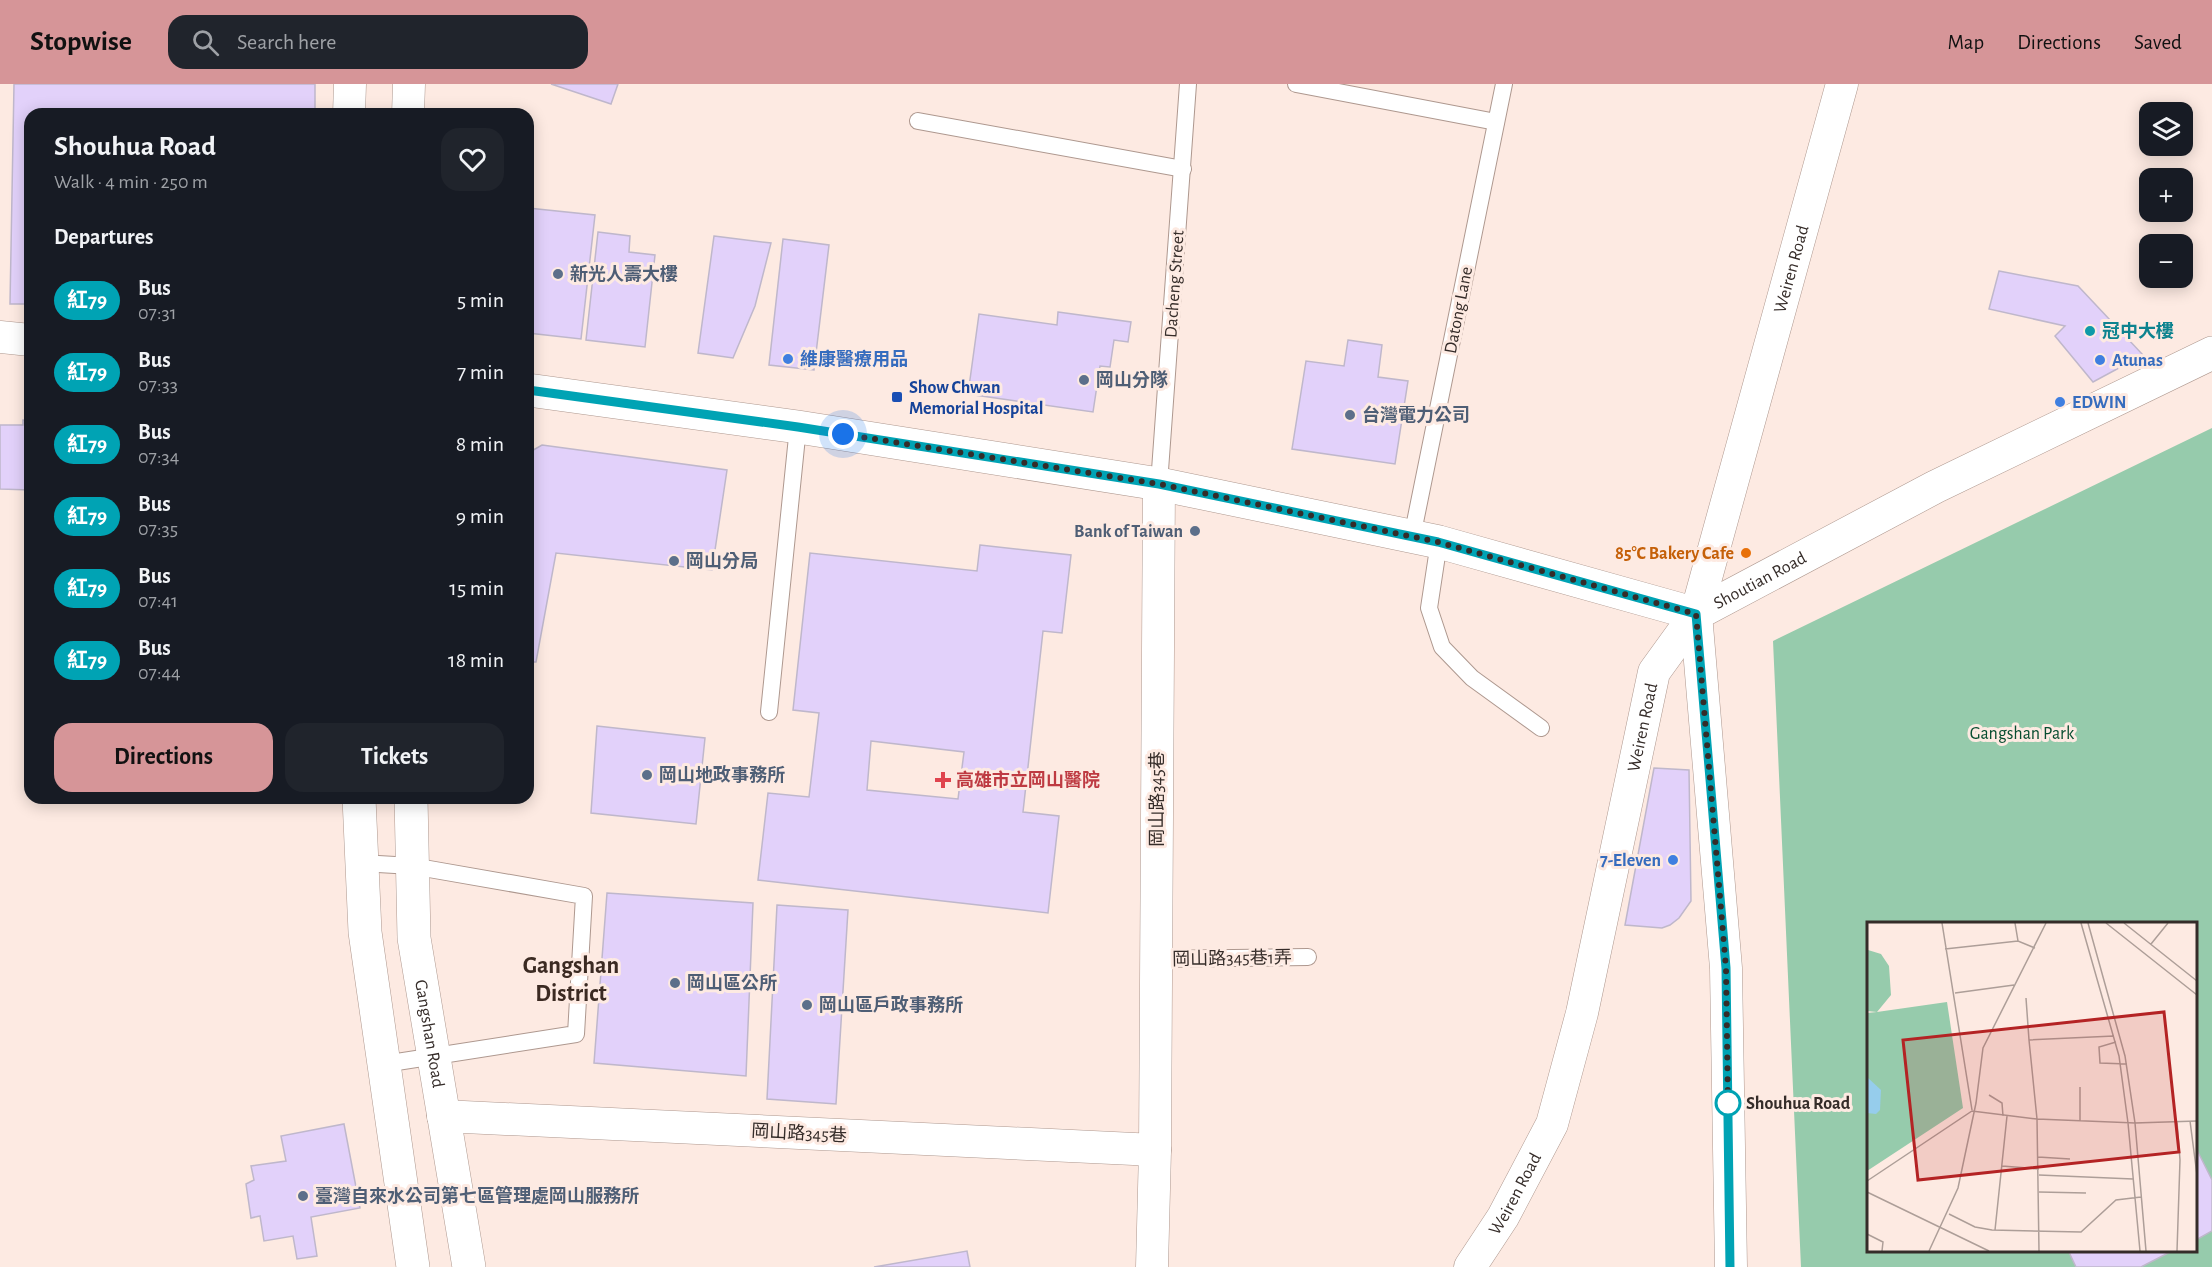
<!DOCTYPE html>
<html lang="en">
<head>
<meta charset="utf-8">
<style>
  body { margin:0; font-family:"Alegreya Sans","Noto Sans TC",sans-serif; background:#20242c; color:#f1f3f6; height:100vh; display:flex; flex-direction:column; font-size:22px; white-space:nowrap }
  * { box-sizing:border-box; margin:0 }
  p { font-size:20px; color:#9ea1a6 }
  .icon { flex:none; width:33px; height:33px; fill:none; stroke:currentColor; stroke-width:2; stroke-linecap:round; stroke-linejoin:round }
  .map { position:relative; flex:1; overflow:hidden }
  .details { position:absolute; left:24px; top:24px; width:510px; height:696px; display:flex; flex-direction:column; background:#171b24; border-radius:18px; box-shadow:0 3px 15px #0003 }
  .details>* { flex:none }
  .badge { padding:0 12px; border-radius:20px; font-size:21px; line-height:39px }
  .controls { position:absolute; left:2139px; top:18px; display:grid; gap:12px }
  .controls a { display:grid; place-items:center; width:54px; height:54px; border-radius:12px; background:#171b24; box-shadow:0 3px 15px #0003; font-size:30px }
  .you { position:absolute; width:30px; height:30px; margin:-15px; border:4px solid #fff; border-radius:50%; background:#1a73e8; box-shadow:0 0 0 9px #1a73e833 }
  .map>.badge { position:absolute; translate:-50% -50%; box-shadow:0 0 0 3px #fff }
  h2 { padding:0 30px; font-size:22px; line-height:54px }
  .round { display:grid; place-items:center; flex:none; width:63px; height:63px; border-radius:18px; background:#20242c }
  .headline { display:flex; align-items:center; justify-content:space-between; height:102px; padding:0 30px }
  h1 { font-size:28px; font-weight:700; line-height:45px }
  .action { display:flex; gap:12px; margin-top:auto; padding:12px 30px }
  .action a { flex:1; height:69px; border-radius:18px; background:#d69598; color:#111; font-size:24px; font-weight:700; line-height:69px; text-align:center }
  .action a+a { background:#20242c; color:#f1f3f6 }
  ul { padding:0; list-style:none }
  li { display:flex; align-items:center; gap:18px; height:72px; padding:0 30px }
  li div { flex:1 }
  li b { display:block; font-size:22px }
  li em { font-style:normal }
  li .badge { min-width:66px; font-weight:700; text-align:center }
  header { display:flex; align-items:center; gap:36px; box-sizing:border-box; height:84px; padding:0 30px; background:#d69598; color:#111 }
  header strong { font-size:28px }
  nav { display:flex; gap:33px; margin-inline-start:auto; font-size:21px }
  .search { width:420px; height:54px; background:#20242c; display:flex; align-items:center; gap:15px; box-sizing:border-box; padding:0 21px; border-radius:18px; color:#9ea1a6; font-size:22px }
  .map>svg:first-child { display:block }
</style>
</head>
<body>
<header>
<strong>Stopwise</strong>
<div class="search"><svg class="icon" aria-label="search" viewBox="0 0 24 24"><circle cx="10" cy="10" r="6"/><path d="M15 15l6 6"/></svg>Search here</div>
<nav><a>Map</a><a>Directions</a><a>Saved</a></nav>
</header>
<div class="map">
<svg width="2212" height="1183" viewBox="0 0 2212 1183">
  <rect width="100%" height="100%" fill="#fdeae2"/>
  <path fill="#96cbac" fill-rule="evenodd" d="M2212 344V1183H1801L1773 557ZM1868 840H2196V1166H1868Z"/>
  <g fill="#e2d1fa" stroke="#bfb7cb" stroke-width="1.5" fill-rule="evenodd">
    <path d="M14 0H315V30H30V220H10Z"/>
    <path d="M551 0H618L611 20Z"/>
    <path d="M528 124 595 131 581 255 528 249Z"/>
    <path d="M598 148 630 152 629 168 655 171 645 263 586 256Z"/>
    <path d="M714 152 771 159 755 222 733 274 698 269Z"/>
    <path d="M783 155 829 161 814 286 769 281Z"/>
    <path d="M1999 187 2078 202 2143 271 2093 298 2055 252 2065 242 1989 225Z"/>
    <path d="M1058 228 1131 238 1128 258 1114 256 1110 283 1100 282 1093 328 968 310 979 230 1057 241Z"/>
    <path d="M1348 256 1382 261 1378 293 1408 297 1395 380 1292 365 1306 277 1344 282Z"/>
    <path d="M23 336 30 337V406L0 405V341H23Z"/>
    <path d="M542 361 727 386 712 486 556 469 536 578H528V369Z"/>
    <path d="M980 461 1071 471 1062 549 1043 547 1023 728 1059 732 1048 829 758 796 768 709 809 713 819 629 793 626 810 469 977 487ZM871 657 964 668 958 715 867 706Z"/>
    <path d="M597 642 705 654 696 740 591 729Z"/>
    <path d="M1654 684 1689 686 1691 817 1679 834 1670 841 1662 844 1625 841Z"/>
    <path d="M607 809 753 819 746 992 594 979Z"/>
    <path d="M777 821 848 826 836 1020 767 1015Z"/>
    <path d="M344 1040 360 1124 311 1133 317 1172 297 1175 293 1152 264 1157 260 1132 251 1134 246 1100 254 1096 251 1082 286 1077 281 1052Z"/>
    <path d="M2196 1064 2212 1096V1147L2196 1156Z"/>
    <path d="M2068 1166H2174L2141 1183H2076Z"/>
    <path d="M967 1167 970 1183H874Z"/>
  </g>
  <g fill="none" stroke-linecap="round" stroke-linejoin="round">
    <defs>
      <g id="service">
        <path d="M1296 0 1496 38"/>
        <path d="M918 37 1183 85"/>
        <path d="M1159 400 1188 0"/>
        <path d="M1412 453 1504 0"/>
        <path d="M1439 458 1429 524 1442 563 1472 594 1541 644"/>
        <path d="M769 628 798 343"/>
        <path d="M361 779 412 782 584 812 576 950 384 980"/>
        <path d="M1156 875 1308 873"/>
      </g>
      <g id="minor">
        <path d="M349 30 350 0"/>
        <path d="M408 30 409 0"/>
        <path d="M0 253 30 256"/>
        <path d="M1696 530 1726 884 1731 1183"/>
        <path d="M443 1032 1155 1066 1159 400"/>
        <path d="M1152 1183 1155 1066"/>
        <path id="s1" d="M1470 1183 1503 1133 1552 1040 1582 929 1654 588 1696 530 1842 0"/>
      </g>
      <g id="primary">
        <path id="s2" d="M528 306 798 343 1159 400 1439 458 1696 530 1935 403 2212 269"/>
        <path d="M359 714 365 848 413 1183"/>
        <path id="s3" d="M411 714 414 854 469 1183"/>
      </g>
    </defs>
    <use href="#service" stroke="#ae988f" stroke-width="18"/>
    <use href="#minor" stroke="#ae988f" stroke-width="33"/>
    <use href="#primary" stroke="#ae988f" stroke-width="34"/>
    <use href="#service" stroke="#fff" stroke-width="16"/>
    <use href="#minor" stroke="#fff" stroke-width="32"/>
    <use href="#primary" stroke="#fff" stroke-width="33"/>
  </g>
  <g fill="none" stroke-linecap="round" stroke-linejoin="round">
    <defs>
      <path id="line" d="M528 306 798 343 1159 400 1438 458 1696 530 1726 884 1730 1183"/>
    </defs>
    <use href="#line" stroke="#fff" stroke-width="14"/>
    <use href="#line" stroke="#00a3b4" stroke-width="9"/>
    <path stroke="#352c29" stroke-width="6" stroke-dasharray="0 10.8" d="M843 350 1159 400 1438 458 1696 530 1726 884 1728 1022V1019"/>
  </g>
  <g fill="#5c6f8a" stroke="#fdeae2" stroke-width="2">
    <circle cx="558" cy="190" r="6"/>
    <circle cx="1084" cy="296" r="6"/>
    <circle cx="1350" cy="331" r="6"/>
    <circle cx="1195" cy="447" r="6"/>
    <circle cx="674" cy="477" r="6"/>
    <circle cx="647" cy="691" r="6"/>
    <circle cx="675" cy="899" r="6"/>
    <circle cx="807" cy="921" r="6"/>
    <circle cx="303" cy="1112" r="6"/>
  </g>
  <circle fill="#0f9aa8" stroke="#fdeae2" stroke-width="2" cx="2090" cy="247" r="6"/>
  <g fill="#3f7fe0" stroke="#fdeae2" stroke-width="2">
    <circle cx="788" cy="275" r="6"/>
    <circle cx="2100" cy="276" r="6"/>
    <circle cx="2060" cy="318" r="6"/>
    <circle cx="1673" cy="776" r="6"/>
  </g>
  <rect fill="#1a4fb4" stroke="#fdeae2" stroke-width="2" x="891" y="307" width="12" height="12" rx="3"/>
  <circle fill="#e8710a" stroke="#fdeae2" stroke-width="2" cx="1746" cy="469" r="6"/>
  <path fill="#e0444e" stroke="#fdeae2" stroke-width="2" d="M940 687h6v6h6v6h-6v6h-6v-6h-6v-6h6z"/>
  <circle fill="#fff" stroke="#00a3b4" stroke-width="3" cx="1728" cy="1019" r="12"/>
  <g text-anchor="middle" stroke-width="6" stroke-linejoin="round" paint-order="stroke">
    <g font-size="18" fill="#352c29" stroke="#fdeae2">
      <text dy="6" stroke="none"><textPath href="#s1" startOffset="1058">Weiren Road</textPath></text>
      <text transform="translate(1174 200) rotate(-86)" y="6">Dacheng Street</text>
      <text transform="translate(1458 226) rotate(-79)" y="6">Datong Lane</text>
      <text dy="6" stroke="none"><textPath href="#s2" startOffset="1263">Shoutian Road</textPath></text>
      <text dy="6" stroke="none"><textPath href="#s1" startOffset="572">Weiren Road</textPath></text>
      <text transform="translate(1157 715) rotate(-90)" y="6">岡山路345巷</text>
      <text transform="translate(1232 874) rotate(-1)" y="6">岡山路345巷1弄</text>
      <text dy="6" stroke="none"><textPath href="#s3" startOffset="237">Gangshan Road</textPath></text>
      <text transform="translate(799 1049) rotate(3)" y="6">岡山路345巷</text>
      <text dy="6" stroke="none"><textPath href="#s1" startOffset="86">Weiren Road</textPath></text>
    </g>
    <g font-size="18" font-weight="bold" fill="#4e5e75" stroke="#fdeae2" text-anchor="start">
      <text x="570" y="196">新光人壽大樓</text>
      <text x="1096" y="302">岡山分隊</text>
      <text x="1362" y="337">台灣電力公司</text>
      <text x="1183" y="453" text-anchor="end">Bank of Taiwan</text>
      <text x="686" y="483">岡山分局</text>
      <text x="659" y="697">岡山地政事務所</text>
      <text x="687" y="905">岡山區公所</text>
      <text x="819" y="927">岡山區戶政事務所</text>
      <text x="315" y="1118">臺灣自來水公司第七區管理處岡山服務所</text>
    </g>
    <g font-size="18" font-weight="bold" fill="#0d838f" stroke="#fdeae2" text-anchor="start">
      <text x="2102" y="253">冠中大樓</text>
    </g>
    <g font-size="18" font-weight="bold" fill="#366cbe" stroke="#fdeae2" text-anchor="start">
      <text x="800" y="281">維康醫療用品</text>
      <text x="2112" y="282">Atunas</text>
      <text x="2072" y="324">EDWIN</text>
      <text x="1661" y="782" text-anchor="end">7-Eleven</text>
    </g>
    <g font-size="18" font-weight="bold" fill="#164399" stroke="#fdeae2" text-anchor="start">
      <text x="909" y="309">Show Chwan<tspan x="909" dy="21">Memorial Hospital</tspan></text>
    </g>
    <g font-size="18" font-weight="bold" fill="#c56008" stroke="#fdeae2" text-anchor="end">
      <text x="1734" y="475">85°C Bakery Cafe</text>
    </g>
    <g font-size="18" fill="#074d30" stroke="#fdeae2">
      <text x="2022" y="655">Gangshan Park</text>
    </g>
    <g font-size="18" font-weight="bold" fill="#be3a42" stroke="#fdeae2" text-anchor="start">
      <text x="956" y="702">高雄市立岡山醫院</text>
    </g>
    <g font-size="18" font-weight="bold" fill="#352c29" stroke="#fdeae2" text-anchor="start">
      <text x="1746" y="1025">Shouhua Road</text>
    </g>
    <g font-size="24" font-weight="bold" fill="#3b2a22" stroke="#fdeae2">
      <text x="571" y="889">Gangshan<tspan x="571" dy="28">District</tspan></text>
    </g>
  </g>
  <g transform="translate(1867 838)">
    <rect width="330" height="330" fill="#fdeae2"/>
    <path d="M1 28 14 32 22 44 24 73 10 90 80 80 96 186 0 249V91L10 90 0 89Z" fill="#96cbac"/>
    <path d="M0 155 14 168 13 188 9 192 0 191Z" fill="#96cdec"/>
    <path fill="none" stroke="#ad9e98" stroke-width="1.5" d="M75 1 105 188M148 1 151 19M214 1 252 134 261 201M239 1 330 73M257 1 330 59M284 22 301 1M78 27 151 19 168 26M88 71 147 63M159 76 162 118M249 120 232 125 233 141 260 142M213 165V199M122 173 135 181 136 194M323 199 330 253M310 200 313 238 310 329M261 201 273 329M171 235 203 237M135 244 172 247M172 253 266 257M0 259 105 189 170 197 268 201 258 134 221 1M0 270 122 329M172 270 219 271M82 292 108 305 125 308 214 310 249 278 274 275M128 308 140 194M0 312 16 320 15 329M62 329 91 266 109 181 116 126 179 1M172 329 170 197 162 118 247 114M279 329 268 201 330 199"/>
    <path fill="#b42324" fill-opacity="0.15" stroke="#b42324" stroke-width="3" d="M297 90 312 230 51 258 36 118Z"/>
    <rect width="330" height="330" fill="none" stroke="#352c29" stroke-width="3"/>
  </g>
</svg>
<div class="controls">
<a><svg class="icon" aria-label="layers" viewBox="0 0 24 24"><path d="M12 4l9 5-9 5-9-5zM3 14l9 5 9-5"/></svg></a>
<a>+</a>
<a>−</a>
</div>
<div class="you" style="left:843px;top:350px"></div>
<section class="details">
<div class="headline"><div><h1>Shouhua Road</h1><p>Walk · 4 min · 250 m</p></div><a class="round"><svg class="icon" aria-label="heart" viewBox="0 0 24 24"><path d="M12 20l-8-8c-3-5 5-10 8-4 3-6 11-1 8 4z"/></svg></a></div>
<h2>Departures</h2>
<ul>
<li><span class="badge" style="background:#00a3b4;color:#fff">紅79</span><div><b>Bus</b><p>07:31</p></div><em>5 min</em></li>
<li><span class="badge" style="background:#00a3b4;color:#fff">紅79</span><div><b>Bus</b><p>07:33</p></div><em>7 min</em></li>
<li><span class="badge" style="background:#00a3b4;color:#fff">紅79</span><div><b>Bus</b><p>07:34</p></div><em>8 min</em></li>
<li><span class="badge" style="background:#00a3b4;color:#fff">紅79</span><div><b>Bus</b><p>07:35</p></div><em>9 min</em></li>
<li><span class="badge" style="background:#00a3b4;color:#fff">紅79</span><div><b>Bus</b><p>07:41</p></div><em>15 min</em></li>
<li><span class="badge" style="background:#00a3b4;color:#fff">紅79</span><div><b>Bus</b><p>07:44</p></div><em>18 min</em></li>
</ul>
<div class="action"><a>Directions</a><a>Tickets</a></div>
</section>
</div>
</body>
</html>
